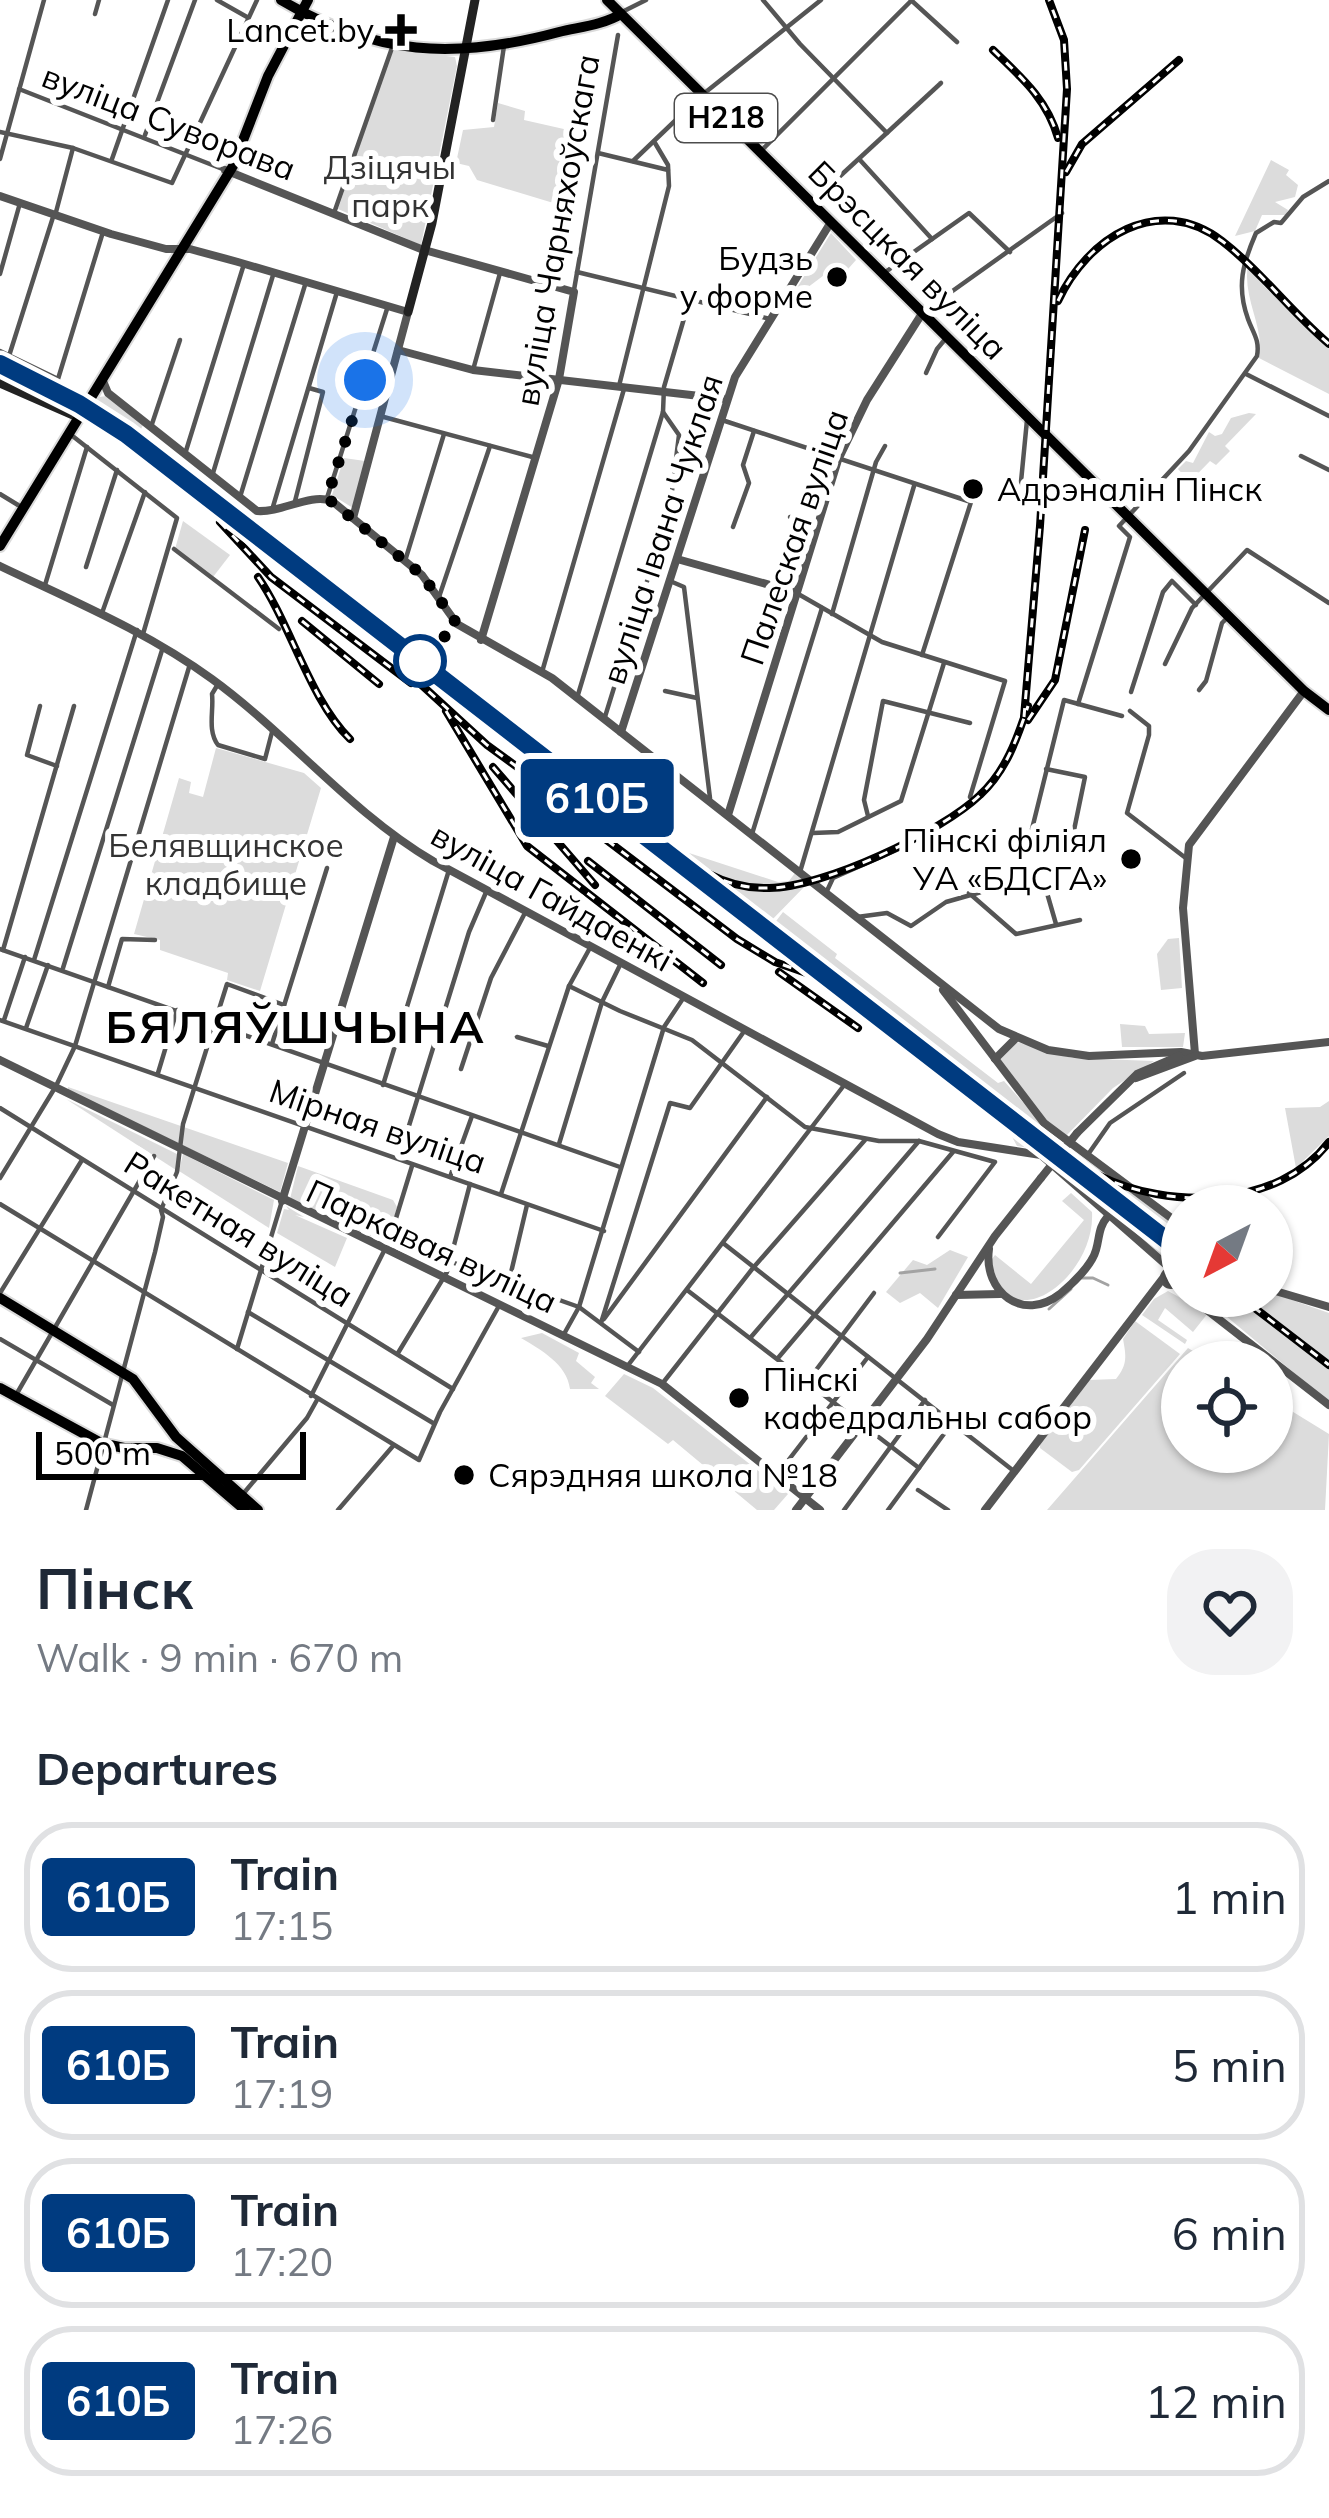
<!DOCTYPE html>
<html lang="en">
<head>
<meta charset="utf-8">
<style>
  body { margin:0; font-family:Mulish,sans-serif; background:#f2f2f3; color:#1f2937; height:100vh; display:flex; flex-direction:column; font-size:45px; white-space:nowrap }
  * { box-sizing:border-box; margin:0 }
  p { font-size:39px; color:#747a83 }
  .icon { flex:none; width:66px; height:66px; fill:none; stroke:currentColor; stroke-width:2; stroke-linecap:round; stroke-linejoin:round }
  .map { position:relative; height:1510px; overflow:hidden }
  .side { display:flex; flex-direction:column; background:#fff; flex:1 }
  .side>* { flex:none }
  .badge { padding:0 24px; border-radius:9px; font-size:42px; line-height:78px }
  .needle { width:78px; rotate:221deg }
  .controls { position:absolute; left:1161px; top:1185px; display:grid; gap:24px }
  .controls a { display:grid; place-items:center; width:132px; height:132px; border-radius:50%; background:#fff; box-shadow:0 3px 9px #0004; font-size:60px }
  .scale { position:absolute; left:36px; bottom:30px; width:270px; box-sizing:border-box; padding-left:12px; border:6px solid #000; border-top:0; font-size:33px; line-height:42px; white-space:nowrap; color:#000; -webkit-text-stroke:9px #fff; paint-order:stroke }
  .you { position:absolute; width:60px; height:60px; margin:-30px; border:9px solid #fff; border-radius:50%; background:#1a73e8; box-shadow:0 0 0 18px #1a73e833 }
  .map>.badge { position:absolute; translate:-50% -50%; box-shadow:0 0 0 6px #fff }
  h2 { padding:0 36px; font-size:45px; line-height:108px }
  .round { display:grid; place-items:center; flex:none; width:126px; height:126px; border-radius:48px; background:#f2f2f3 }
  .overview { display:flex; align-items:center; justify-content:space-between; height:204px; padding:0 36px }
  h1 { font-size:57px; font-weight:700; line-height:90px }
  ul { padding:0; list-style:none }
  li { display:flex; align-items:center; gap:36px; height:150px; margin:0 24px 18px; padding:0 12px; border:6px solid #e0e1e3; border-radius:48px }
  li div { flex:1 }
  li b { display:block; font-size:45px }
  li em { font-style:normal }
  li .badge { min-width:132px; font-weight:700; text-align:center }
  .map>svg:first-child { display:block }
</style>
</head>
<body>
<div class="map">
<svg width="1329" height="1510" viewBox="0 0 1329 1510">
  <rect width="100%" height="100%" fill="#fff"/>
  <g fill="#dcdcdc">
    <path d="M392 50 455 57 457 66 421 245 338 209Z"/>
    <path d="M498 103 525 111 524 120 577 132 575 169 560 205 477 180 469 166 456 163 463 130 494 127Z"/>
    <path d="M1271 160 1289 170 1286 175 1298 185 1295 197 1275 202 1288 210 1286 215H1262L1255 231 1235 236Z"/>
    <path d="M831 233 856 260 848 269 840 263 799 294 795 291Z"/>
    <path d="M1248 264 1265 282 1263 285 1329 349V394L1259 358C1265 326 1242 299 1248 264Z"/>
    <path d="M0 353 46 377 36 395 0 380Z"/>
    <path d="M107 396 144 423 133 445 88 413 99 397Z"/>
    <path d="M1249 413 1256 414 1225 446 1230 451 1216 465 1210 461 1178 494 1175 491 1186 478 1178 469 1186 461 1193 463 1209 432 1215 436 1222 434 1231 418Z"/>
    <path d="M344 458 365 461 353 508 332 495Z"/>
    <path d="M183 521 230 555 213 577 175 549Z"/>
    <path d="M216 748 304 773 321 788 260 991 227 980 228 973 160 950V940L134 934 179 778 191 782 189 793 203 797Z"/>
    <path d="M689 853 778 882 789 881 795 873 807 884 766 926 708 876Z"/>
    <path d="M783 912 837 954 835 958 998 1083 1004 1081 1059 1143 1050 1156 1041 1150 1017 1146 1010 1133 1014 1125 823 979 826 973 770 929Z"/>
    <path d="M1179 938 1182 988 1161 990 1157 954 1168 939Z"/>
    <path d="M1120 1024 1145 1026 1149 1034 1185 1033 1183 1047H1122Z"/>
    <path d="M1017 1042 1072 1058 1154 1061 1113 1088 1064 1138 1041 1119 1001 1067 999 1057Z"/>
    <path d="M68 1087 288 1163 280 1192 68 1090Z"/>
    <path d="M66 1099 179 1155 176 1170Z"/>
    <path d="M1329 1101V1136L1296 1168 1285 1108 1320 1107Z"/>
    <path d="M1072 1150 1182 1228V1269L1144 1244 1067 1167 1064 1162Z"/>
    <path d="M183 1154 274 1200 269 1228 179 1171Z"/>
    <path d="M298 1166 393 1200 397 1207 391 1230 377 1225 371 1236 290 1199Z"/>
    <path d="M1071 1193 1092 1212C1096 1280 1002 1345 992 1259L995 1255 1031 1284 1084 1220 1062 1201Z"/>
    <path d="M286 1206 304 1217 295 1215 347 1238 335 1267 277 1233 284 1209 289 1210Z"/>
    <path d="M950 1250 968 1257 938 1308 920 1293 900 1303 886 1292 913 1260 927 1265Z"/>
    <path d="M1168 1291 1208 1313 1193 1332 1165 1308 1158 1320 1187 1340 1185 1344 1142 1315 1154 1299Z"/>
    <path d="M1272 1293 1329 1313V1402L1202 1296H1272Z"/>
    <path d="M1135 1321 1180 1354 1079 1470 1072 1472 1040 1448V1442L1089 1380 1116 1379C1128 1364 1126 1356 1123 1339Z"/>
    <path d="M542 1333 579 1353 576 1361 595 1377 591 1383 599 1389H570C567 1364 541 1350 521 1338Z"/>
    <path d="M1188 1348 1211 1362H1182V1452H1272V1399L1329 1434 1325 1510H1047Z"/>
    <path d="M624 1374 653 1388 788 1494 774 1510H757L673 1440 668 1444 605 1396Z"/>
  </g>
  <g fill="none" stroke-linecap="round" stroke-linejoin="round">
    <g stroke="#a3a3a3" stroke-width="3">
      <path d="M988 892 1032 883"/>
      <path d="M900 1273 935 1269"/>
      <path d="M1082 1278H1093L1108 1285"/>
      <path d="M1049 1309 1071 1289"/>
    </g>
    <defs>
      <g id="primary">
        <path d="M281 0C375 56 455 60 559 32 579 27 603 25 621 14"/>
        <path d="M607 0 1304 691 1329 710"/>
        <path d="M0 546 233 166 268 76 308 0"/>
        <path d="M0 1298 133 1379 176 1437 258 1510"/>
        <path d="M0 1388 101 1443 124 1448H157L182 1456 245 1510"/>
      </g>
    </defs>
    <use href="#primary" stroke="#dbdbdb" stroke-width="14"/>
    <g stroke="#555" stroke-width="4.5">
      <path d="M217 0 247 17"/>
      <path d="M763 0 800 44 887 133"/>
      <path d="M911 0 957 42"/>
      <path d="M624 11 646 0"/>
      <path d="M95 14 99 0"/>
      <path d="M19 89 225 170"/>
      <path d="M493 120 504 46"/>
      <path d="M0 132 73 148 172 183 257 0"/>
      <path d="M145 135 195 0"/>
      <path d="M763 149 912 0"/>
      <path d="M598 153 668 170"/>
      <path d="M0 159 44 0"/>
      <path d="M112 159 168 0"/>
      <path d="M860 160 932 239"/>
      <path d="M633 161 702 95 821 0"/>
      <path d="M813 201 941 83"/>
      <path d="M56 212 73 148"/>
      <path d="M334 213 393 45"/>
      <path d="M577 272 770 319"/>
      <path d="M884 273 969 213 1010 252"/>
      <path d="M0 274 20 203"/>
      <path d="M574 290 618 35"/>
      <path d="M923 312 1062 213"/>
      <path d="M0 351 58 379 103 232"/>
      <path d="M9 356 54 214"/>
      <path d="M473 370 500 273"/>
      <path d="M926 373 937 349 947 337"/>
      <path d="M1246 374 1329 416"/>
      <path d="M619 386 669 186 668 165 655 143"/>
      <path d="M380 416 536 458"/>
      <path d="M725 421 971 502 922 655"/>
      <path d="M151 427 180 340"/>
      <path d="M70 434 177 518 143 634"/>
      <path d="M185 454 244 264"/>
      <path d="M1301 456 1329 470"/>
      <path d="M213 473 274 272"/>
      <path d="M1020 492 1027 420"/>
      <path d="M0 494 18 505"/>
      <path d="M240 497 305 285"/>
      <path d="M327 498 387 309"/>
      <path d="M294 505 323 392 309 388"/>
      <path d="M272 510 337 292"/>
      <path d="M790 517 817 526"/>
      <path d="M733 527 749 483 743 465 754 431"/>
      <path d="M174 549 279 629"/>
      <path d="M405 561 444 434"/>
      <path d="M86 567 117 470"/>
      <path d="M670 581 684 587 710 798"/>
      <path d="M45 585 87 447"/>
      <path d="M800 595 882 642 1005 681 970 797"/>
      <path d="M439 597 490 446"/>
      <path d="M102 613 145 492"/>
      <path d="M832 614 876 462 885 446"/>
      <path d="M1165 664 1192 608 1247 550 1329 603"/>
      <path d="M542 672 624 389"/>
      <path d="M218 684 212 694C214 711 207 730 218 745L265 759 272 732"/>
      <path d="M1199 690 1206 681 1222 623 1228 617"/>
      <path d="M665 691 697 698"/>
      <path d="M1131 692 1163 592 1172 581 1196 605"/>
      <path d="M577 698 663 412 664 387 690 298"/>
      <path d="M1078 704 1130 537 1119 526 1189 451 1257 356C1260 340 1253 333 1248 319 1236 286 1243 263 1256 233L1274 222 1281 223 1303 197 1329 181"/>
      <path d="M40 706 27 755 57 766"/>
      <path d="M1130 711 1149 726V735L1127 813 1187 859"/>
      <path d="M604 720 670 507 679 435 663 412"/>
      <path d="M1046 769 1085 777 1073 835"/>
      <path d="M868 816 864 800 883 701 970 723"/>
      <path d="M1032 829 1064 700 1122 716"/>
      <path d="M813 833 838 832 901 801 944 663"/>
      <path d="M752 834 822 608"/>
      <path d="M800 872 914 486"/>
      <path d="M1052 888 1047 893 1056 924"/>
      <path d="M826 893 833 878 910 844"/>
      <path d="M969 893 1016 934 1080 920"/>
      <path d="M857 917 887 913 911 926 946 902 1027 879"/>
      <path d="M0 949 620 1167"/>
      <path d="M3 950 74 706"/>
      <path d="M34 960 137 630"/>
      <path d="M63 968 163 647"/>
      <path d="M569 986 620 1011 692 1040 805 1127 879 1141H919L995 1162 938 1237"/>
      <path d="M108 987 122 939 155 940"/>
      <path d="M0 1020 604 1231"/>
      <path d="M4 1020 25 957"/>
      <path d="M26 1028 48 965"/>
      <path d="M517 1037 548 1046"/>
      <path d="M272 1044 327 868"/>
      <path d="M461 1069 491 978 526 911"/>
      <path d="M158 1073 177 1010"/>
      <path d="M383 1085 449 870"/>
      <path d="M0 1108 453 1389"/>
      <path d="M559 1144 602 1002 621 963"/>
      <path d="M1089 1153 1110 1123 1184 1073"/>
      <path d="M399 1158 469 932 487 890"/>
      <path d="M450 1177 472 1116"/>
      <path d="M0 1178 56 1086 75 1046 190 664"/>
      <path d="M501 1194 569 986 591 946"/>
      <path d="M0 1204 419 1460 440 1412 500 1304"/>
      <path d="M389 1240 579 1307 639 1352"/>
      <path d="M389 1241 412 1166"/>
      <path d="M723 1243 1015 1472"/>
      <path d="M509 1281 527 1205"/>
      <path d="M687 1290 919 1468"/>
      <path d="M0 1293 82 1160"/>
      <path d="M248 1312 433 1423"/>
      <path d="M604 1319 767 1097"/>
      <path d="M601 1323 670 1103 690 1108 745 1030"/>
      <path d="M564 1334 579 1307 664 1027 684 997"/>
      <path d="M751 1337 919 1141"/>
      <path d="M0 1339 113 1405"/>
      <path d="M237 1349 282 1201"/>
      <path d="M398 1353 447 1272 470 1184"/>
      <path d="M778 1358 953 1152"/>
      <path d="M629 1364 845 1084"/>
      <path d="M807 1382 874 1293"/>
      <path d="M662 1384 753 1268 865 1140"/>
      <path d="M16 1395 154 1156"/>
      <path d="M311 1396 384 1251"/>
      <path d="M777 1475 868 1357"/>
      <path d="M918 1490 948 1510"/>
      <path d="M243 1494 307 1418 317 1400"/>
      <path d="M86 1510 155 1252 163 1217 161 1210 177 1172 183 1124 227 984 284 1005"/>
      <path d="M338 1510 393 1446"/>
      <path d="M844 1510 925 1400"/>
      <path d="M888 1510 952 1423"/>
    </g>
    <g stroke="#555" stroke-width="8">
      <path d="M225 170 421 249 574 292 559 379 481 640"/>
      <path d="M0 196 111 234 166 249H190L238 262 408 312 353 518"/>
      <path d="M398 350 473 370 726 399"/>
      <path d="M103 381 108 393 257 511C282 513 309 493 332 501L422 575 457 624 552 678 999 1029 1048 1050 1089 1056 1181 1052 1202 1056 1329 1042"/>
      <path d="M677 559 795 592"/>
      <path d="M0 566C73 601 146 631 212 679 289 735 350 812 433 861L938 1134 958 1142 1041 1155 1172 1270"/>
      <path d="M621 732 735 377 831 222"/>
      <path d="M728 815 838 460 867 400 923 312"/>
      <path d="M943 990 1044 1123 1182 1226"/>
      <path d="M1195 1054 1183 908 1189 845 1304 691"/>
      <path d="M995 1059 1016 1038"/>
      <path d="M0 1060 662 1384 820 1510"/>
      <path d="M1136 1078 1195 1056"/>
      <path d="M1077 1133 1137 1074 1179 1056"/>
      <path d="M282 1201 394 837"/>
      <path d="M989 1249C983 1292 1023 1323 1060 1294 1072 1284 1092 1265 1096 1250 1100 1236 1098 1228 1108 1216"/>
      <circle cx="1171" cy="1278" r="7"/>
      <path d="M1272 1290 1329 1307"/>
      <path d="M956 1295 1000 1294"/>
      <path d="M1189 1296 1329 1405"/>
      <path d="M796 1510 927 1339 995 1236 1041 1178"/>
      <path d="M985 1510 1164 1277"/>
    </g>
    <g stroke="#222" stroke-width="9">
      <path d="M408 312 432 223 475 0"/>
      <path d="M0 383 75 416"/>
    </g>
    <use href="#primary" stroke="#000" stroke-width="10"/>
    <defs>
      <g id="rail">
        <path d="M993 50C1021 77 1047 99 1058 138"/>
        <path d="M1066 172 1082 144 1179 60"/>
        <path d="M1058 301C1087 238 1158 192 1222 241 1261 271 1291 312 1329 344"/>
        <path d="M0 363 78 404 136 441 1182 1252"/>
        <path d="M220 522 271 577 411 683"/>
        <path d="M258 577C291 625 310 700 350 739"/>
        <path d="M302 621 379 684"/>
        <path d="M402 667 487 745 535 780"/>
        <path d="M446 711 527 846 703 983"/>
        <path d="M1024 717 1040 526 1067 89 1064 40 1049 0"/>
        <path d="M1028 720 1055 680 1085 530"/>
        <path d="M493 767 595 885"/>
        <path d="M521 775 737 939 775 962 812 975"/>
        <path d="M588 861 721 965"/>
        <path d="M707 873C726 883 747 889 769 888 822 888 942 832 980 795 1006 771 1017 739 1028 706"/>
        <path d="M779 972 858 1028"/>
        <path d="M1098 1175C1168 1210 1278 1209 1329 1142"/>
        <path d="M1239 1296 1329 1365"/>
      </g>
    </defs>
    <use href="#rail" stroke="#000" stroke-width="8"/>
    <use href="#rail" stroke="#fff" stroke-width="3" stroke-dasharray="9" stroke-linecap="butt"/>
    <path stroke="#555" stroke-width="8" d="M1041 1178 1077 1133"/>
  </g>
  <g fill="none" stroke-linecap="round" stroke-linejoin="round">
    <defs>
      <path id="line" d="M0 364 79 404 126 434 1182 1252"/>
    </defs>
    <use href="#line" stroke="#fff" stroke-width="27"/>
    <use href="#line" stroke="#003b80" stroke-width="18"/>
    <path stroke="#000" stroke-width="12" stroke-dasharray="0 21.6" d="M365 380 327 498 422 575 457 624 420 661"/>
  </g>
  <g fill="#000" stroke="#fff" stroke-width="4.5">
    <path d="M395 12h12v12h12v12h-12v12h-12v-12h-12v-12h12z"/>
    <circle cx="837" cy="277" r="12"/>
    <circle cx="973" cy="489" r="12"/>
    <circle cx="1131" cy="859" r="12"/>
    <circle cx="739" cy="1398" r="12"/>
    <circle cx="464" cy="1475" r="12"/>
  </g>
  <circle fill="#fff" stroke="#003b80" stroke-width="6" cx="420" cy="661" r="24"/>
  <g text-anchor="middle" stroke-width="12" stroke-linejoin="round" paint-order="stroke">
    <rect fill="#fff" stroke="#4c4c4c" stroke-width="3" x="675" y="94" width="102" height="48" rx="9"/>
    <g font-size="30" font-weight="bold" fill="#000">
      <text x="726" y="128">Н218</text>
    </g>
    <g font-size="33" fill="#000" stroke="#fff" text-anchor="end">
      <text x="374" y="42">Lancet.by</text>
      <text x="813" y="270">Будзь<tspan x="813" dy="38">у форме</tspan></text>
      <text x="997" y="501" text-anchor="start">Адрэналін Пінск</text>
      <text x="1107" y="852">Пінскі філіял<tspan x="1107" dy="38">УА «БДСГА»</tspan></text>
      <text x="763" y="1391" text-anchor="start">Пінскі<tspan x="763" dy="38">кафедральны сабор</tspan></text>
      <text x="488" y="1487" text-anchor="start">Сярэдняя школа №18</text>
    </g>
    <g font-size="33" fill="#000" stroke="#fff">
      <text transform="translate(169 122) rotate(21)" y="12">вуліца Суворава</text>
      <text transform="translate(557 230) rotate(-80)" y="12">вуліца Чарняхоўскага</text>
      <text transform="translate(908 260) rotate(45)" y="12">Брэсцкая вуліца</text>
      <text transform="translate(662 529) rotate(-72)" y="12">вуліца Івана Чуклая</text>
      <text transform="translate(794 537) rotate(-71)" y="12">Палеская вуліца</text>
      <text transform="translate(552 897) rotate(29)" y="12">вуліца Гайдаенкі</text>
      <text transform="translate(378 1126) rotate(19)" y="12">Мірная вуліца</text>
      <text transform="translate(239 1229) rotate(32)" y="12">Ракетная вуліца</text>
      <text transform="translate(432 1246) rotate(25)" y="12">Паркавая вуліца</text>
    </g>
    <g font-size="33" fill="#333" stroke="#fff">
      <text x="390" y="179">Дзіцячы<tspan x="390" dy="38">парк</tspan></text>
      <text x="226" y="857">Белявщинское<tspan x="226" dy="38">кладбище</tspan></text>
    </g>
    <g font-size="45" font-weight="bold" letter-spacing="3" fill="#000" stroke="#fff">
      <text x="296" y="1043">БЯЛЯЎШЧЫНА</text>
    </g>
  </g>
</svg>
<div class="controls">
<a><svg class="needle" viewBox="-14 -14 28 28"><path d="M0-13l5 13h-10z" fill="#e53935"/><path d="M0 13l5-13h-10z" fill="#747a83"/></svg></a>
<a><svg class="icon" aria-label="locate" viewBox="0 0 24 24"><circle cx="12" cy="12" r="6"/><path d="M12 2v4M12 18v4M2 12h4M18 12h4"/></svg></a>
</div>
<div class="scale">500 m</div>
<div class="you" style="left:365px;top:380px"></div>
<b class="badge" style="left:597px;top:798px;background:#003b80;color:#fff">610Б</b>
</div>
<section class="side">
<div class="overview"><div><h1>Пінск</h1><p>Walk · 9 min · 670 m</p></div><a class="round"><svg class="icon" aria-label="heart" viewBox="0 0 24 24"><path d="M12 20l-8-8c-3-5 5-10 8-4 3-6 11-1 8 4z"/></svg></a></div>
<h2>Departures</h2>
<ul>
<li><span class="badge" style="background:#003b80;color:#fff">610Б</span><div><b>Train</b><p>17:15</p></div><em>1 min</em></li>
<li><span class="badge" style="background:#003b80;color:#fff">610Б</span><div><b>Train</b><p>17:19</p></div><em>5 min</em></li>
<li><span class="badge" style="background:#003b80;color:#fff">610Б</span><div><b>Train</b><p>17:20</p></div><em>6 min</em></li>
<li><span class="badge" style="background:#003b80;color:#fff">610Б</span><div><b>Train</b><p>17:26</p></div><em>12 min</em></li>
</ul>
</section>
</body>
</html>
